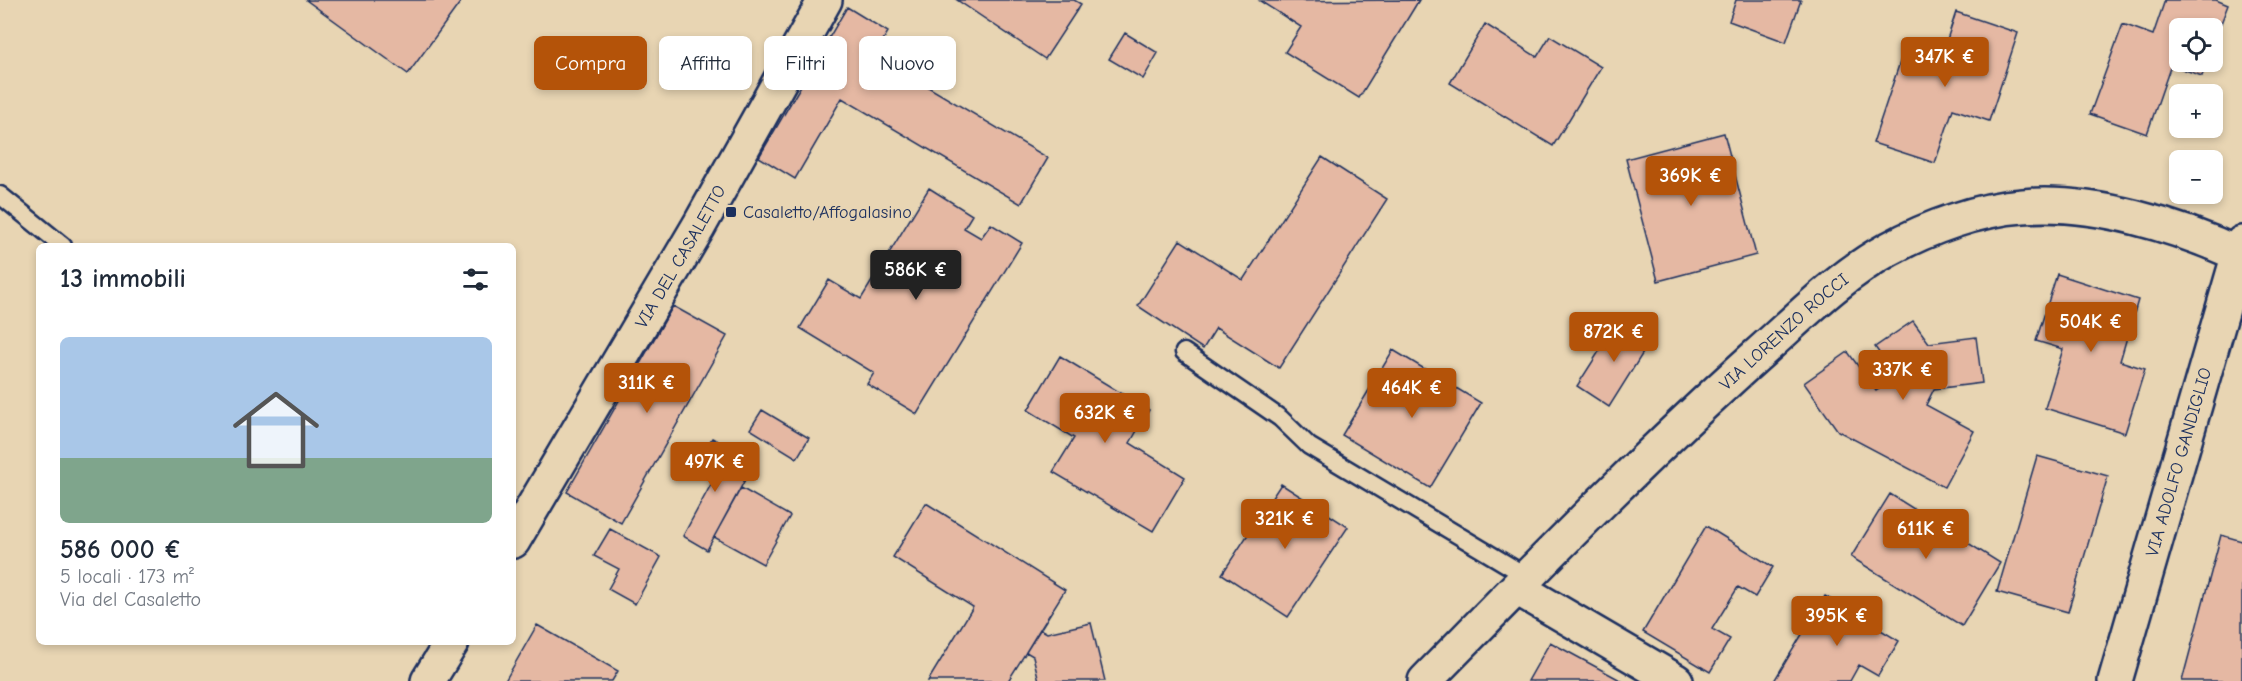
<!DOCTYPE html>
<html lang="it">
<meta charset="utf-8">
<style>
:root{--surface:#fff;--page:#f2f2f3;--text:#1f2937;--muted:#747a83;--accent:#b45309}
body{margin:0;font-family:"Comic Neue",sans-serif;background:var(--page);color:var(--text);height:100vh;display:flex;flex-direction:column;font-size:22px;white-space:nowrap}
*{box-sizing:border-box;margin:0}
p{font-size:20px;color:var(--muted)}
.icon{flex:none;width:33px;height:33px;fill:none;stroke:currentColor;stroke-width:2;stroke-linecap:round;stroke-linejoin:round}
.map{position:relative;flex:1;overflow:hidden}
.details{position:absolute;left:36px;top:243px;width:480px;height:402px;display:flex;flex-direction:column;background:var(--surface);border-radius:9px;box-shadow:0 3px 9px #0003}
.details>*{flex:none}
.top-card{position:absolute;left:534px;top:36px;width:570px;height:54px;display:flex;gap:12px}
.fabs{position:absolute;left:2169px;top:18px;display:grid;gap:12px}
.fabs a{display:grid;place-items:center;width:54px;height:54px;border-radius:9px;background:var(--surface);box-shadow:0 3px 9px #0003;font-size:30px}
.price{position:absolute;translate:-50% -51px;padding:0 14px;border-radius:6px;background:var(--accent);color:#fff;font-size:20px;line-height:39px;filter:drop-shadow(0 2px 3px #0008)}
.price::after{content:'';position:absolute;left:50%;top:36px;width:18px;height:14px;margin-left:-9px;background:inherit;clip-path:polygon(0 0,100% 0,50% 100%)}
.price.current{background:#222;color:#fff}
ul{padding:0;list-style:none}
li{display:grid;align-content:center;gap:12px;height:318px;padding:0 24px}
li span{display:grid;place-items:center;height:186px;border-radius:9px;color:#555}
li>.icon{margin-inline-start:auto}
span .icon{width:108px;height:108px;fill:#fffc;stroke-width:1}
li b{font-size:26px}
h2{display:flex;justify-content:space-between;align-items:center;height:72px;padding:0 24px;font-size:26px}
.chip{padding:0 21px;border-radius:9px;background:var(--surface);box-shadow:0 3px 9px #0003;font-size:21px;line-height:54px}
.chip.current{background:var(--accent);color:#fff}
.map>svg:first-child{display:block}
</style>
<div class="map">
<svg width="2242" height="681" viewBox="0 0 2242 681">
<rect width="100%" height="100%" fill="#e8d5b3"/>
<filter id="ink" filterUnits="userSpaceOnUse"><feTurbulence type="fractalNoise" baseFrequency=".0167" numOctaves="2"/><feDisplacementMap in="SourceGraphic" scale="12" xChannelSelector="R" yChannelSelector="G"/><feConvolveMatrix kernelMatrix="1 2 1 2 8 2 1 2 1" color-interpolation-filters="sRGB"/></filter>
<g filter="url(#ink)">
<path fill="#e5b8a3" stroke="#1b2f5e" stroke-width="1.5" d="M 306,0 L 462,0 L 408,74 Z
M 957,0 L 1074,0 L 1081,4 L 1045,59 Z
M 1419,0 L 1359,98 L 1285,52 L 1301,27 L 1260,1 Z
M 1736,0 L 1801,0 L 1786,42 L 1729,21 Z
M 2165,0 L 2216,0 L 2228,5 L 2212,47 L 2212,28 L 2180,28 L 2180,62 L 2207,62 L 2202,76 L 2171,65 L 2147,134 L 2090,114 L 2123,24 L 2153,35 Z
M 847,7 L 888,32 L 874,55 L 1048,158 L 1021,204 L 842,98 L 795,179 L 759,157 Z
M 1956,12 L 2018,33 L 1989,121 L 1953,109 L 1935,163 L 1873,143 L 1903,53 L 1939,64 Z
M 1485,24 L 1537,57 L 1550,36 L 1601,67 L 1553,146 L 1450,83 Z
M 1125,33 L 1158,53 L 1143,79 L 1109,59 Z
M 1724,133 L 1756,255 L 1658,281 L 1626,159 Z
M 1322,157 L 1387,199 L 1279,368 L 1216,328 L 1203,349 L 1138,306 L 1180,240 L 1243,280 Z
M 929,188 L 972,215 L 964,228 L 981,238 L 991,224 L 1022,243 L 917,414 L 867,384 L 874,373 L 800,328 L 829,280 L 861,299 Z
M 2057,274 L 2138,300 L 2120,361 L 2145,369 L 2125,433 L 2045,408 L 2063,349 L 2036,341 Z
M 673,306 L 727,336 L 621,523 L 567,492 Z
M 1619,320 L 1651,340 L 1609,407 L 1577,386 Z
M 1913,321 L 1929,343 L 1976,337 L 1982,383 L 1934,389 L 1926,405 L 1974,431 L 1944,487 L 1838,431 L 1804,383 L 1848,352 L 1876,391 L 1896,377 L 1875,347 Z
M 1393,350 L 1481,403 L 1430,488 L 1342,435 Z
M 1060,356 L 1149,410 L 1130,443 L 1185,477 L 1153,531 L 1053,472 L 1074,438 L 1028,410 Z
M 762,410 L 809,438 L 797,458 L 750,429 Z
M 712,438 L 737,452 L 729,466 L 747,476 L 707,550 L 683,536 L 715,477 L 696,466 Z
M 2037,456 L 2108,476 L 2068,612 L 1997,592 Z
M 1281,484 L 1348,527 L 1288,617 L 1222,574 Z
M 741,488 L 790,516 L 763,564 L 714,537 Z
M 1890,494 L 2000,563 L 1962,626 L 1851,557 Z
M 926,503 L 1065,590 L 1008,681 L 928,681 L 973,607 L 893,557 Z
M 1706,526 L 1773,567 L 1755,597 L 1738,587 L 1712,629 L 1730,639 L 1710,672 L 1643,632 Z
M 610,529 L 661,557 L 635,604 L 608,589 L 619,569 L 594,556 Z
M 2221,535 L 2242,541 L 2242,681 L 2182,681 Z
M 1825,596 L 1899,641 L 1878,676 L 1859,665 L 1850,681 L 1774,681 Z
M 1091,623 L 1105,681 L 1039,681 L 1033,656 L 1026,652 L 1040,629 L 1047,633 Z
M 537,625 L 618,671 L 612,681 L 505,681 Z
M 1550,642 L 1622,681 L 1528,681 Z"/>
<g fill="none" stroke-linecap="round" stroke-linejoin="round">
<defs>
<path id="service" d="M 0,195 L 63,246
M 1184,352 L 1280,418 L 1309,446 L 1528,577"/>
<g id="minor">
<path d="M 1517,588 L 1676,681"/>
<path id="s1" d="M 1425,681 C 1533,571 1641,459 1756,356 C 1798,319 1839,276 1889,249 C 1927,228 1979,209 2023,206 C 2093,200 2179,226 2242,256"/>
<path id="s2" d="M 2115,681 L 2242,243"/>
</g>
<g id="tertiary">
<path id="s3" d="M 513,541 L 699,226 L 825,0"/>
<path d="M 428,681 L 452,642"/>
</g>
</defs>
<use href="#service" stroke="#1b2f5e" stroke-width="21"/>
<use href="#minor" stroke="#1b2f5e" stroke-width="38"/>
<use href="#tertiary" stroke="#1b2f5e" stroke-width="38"/>
<use href="#service" stroke="#e8d5b3" stroke-width="16"/>
<use href="#minor" stroke="#e8d5b3" stroke-width="33"/>
<use href="#tertiary" stroke="#e8d5b3" stroke-width="33"/>
</g>
</g>
<rect fill="#1b2f5e" stroke="#e8d5b3" stroke-width="2" x="725" y="206" width="12" height="12" rx="3"/>
<g text-anchor="middle" dominant-baseline="central" stroke-width="4.5" stroke-linejoin="round" paint-order="stroke">
<g font-size="18" fill="#1b2f5e" stroke="#e8d5b3" text-anchor="start">
<text x="743" y="212">Casaletto/Affogalasino</text>
</g>
<g font-size="18" fill="#1b2f5e" stroke="#e8d5b3">
<text stroke="none"><textPath href="#s3" startOffset="330">VIA DEL CASALETTO</textPath></text>
<text stroke="none"><textPath href="#s1" startOffset="501">VIA LORENZO ROCCI</textPath></text>
<text stroke="none"><textPath href="#s2" startOffset="228">VIA ADOLFO GANDIGLIO</textPath></text>
</g>
</g>
</svg>
<div class="fabs">
<a><svg class="icon" aria-label="locate" viewBox="0 0 24 24"><circle cx="12" cy="12" r="6"/><path d="M12 2v4M12 18v4M2 12h4M18 12h4"/></svg></a>
<a>+</a>
<a>−</a>
</div>
<b class="price" style="left:1945px;top:88px">347K €</b>
<b class="price" style="left:1691px;top:207px">369K €</b>
<b class="price current" style="left:916px;top:301px">586K €</b>
<b class="price" style="left:2091px;top:353px">504K €</b>
<b class="price" style="left:1614px;top:363px">872K €</b>
<b class="price" style="left:1903px;top:401px">337K €</b>
<b class="price" style="left:647px;top:414px">311K €</b>
<b class="price" style="left:1412px;top:419px">464K €</b>
<b class="price" style="left:1105px;top:444px">632K €</b>
<b class="price" style="left:715px;top:493px">497K €</b>
<b class="price" style="left:1285px;top:550px">321K €</b>
<b class="price" style="left:1926px;top:560px">611K €</b>
<b class="price" style="left:1837px;top:647px">395K €</b>
<div class="top-card">
<a class="chip current">Compra</a>
<a class="chip">Affitta</a>
<a class="chip">Filtri</a>
<a class="chip">Nuovo</a>
</div>
<section class="details">
<h2>13 immobili<svg class="icon" aria-label="filters" viewBox="0 0 24 24"><path d="M4 7h16M4 17h16"/><circle cx="9" cy="7" r="2"/><circle cx="15" cy="17" r="2"/></svg></h2>
<ul>
<li><span style="background:linear-gradient(#a9c7e8 65%,#7fa58c 0)"><svg class="icon" aria-label="home" viewBox="0 0 24 24"><path d="M3 11l9-7 9 7M6 9v11h12V9"/></svg></span><div><b>586 000 €</b><p>5 locali · 173 m²</p><p>Via del Casaletto</p></div></li>
</ul>
</section>
</div>
